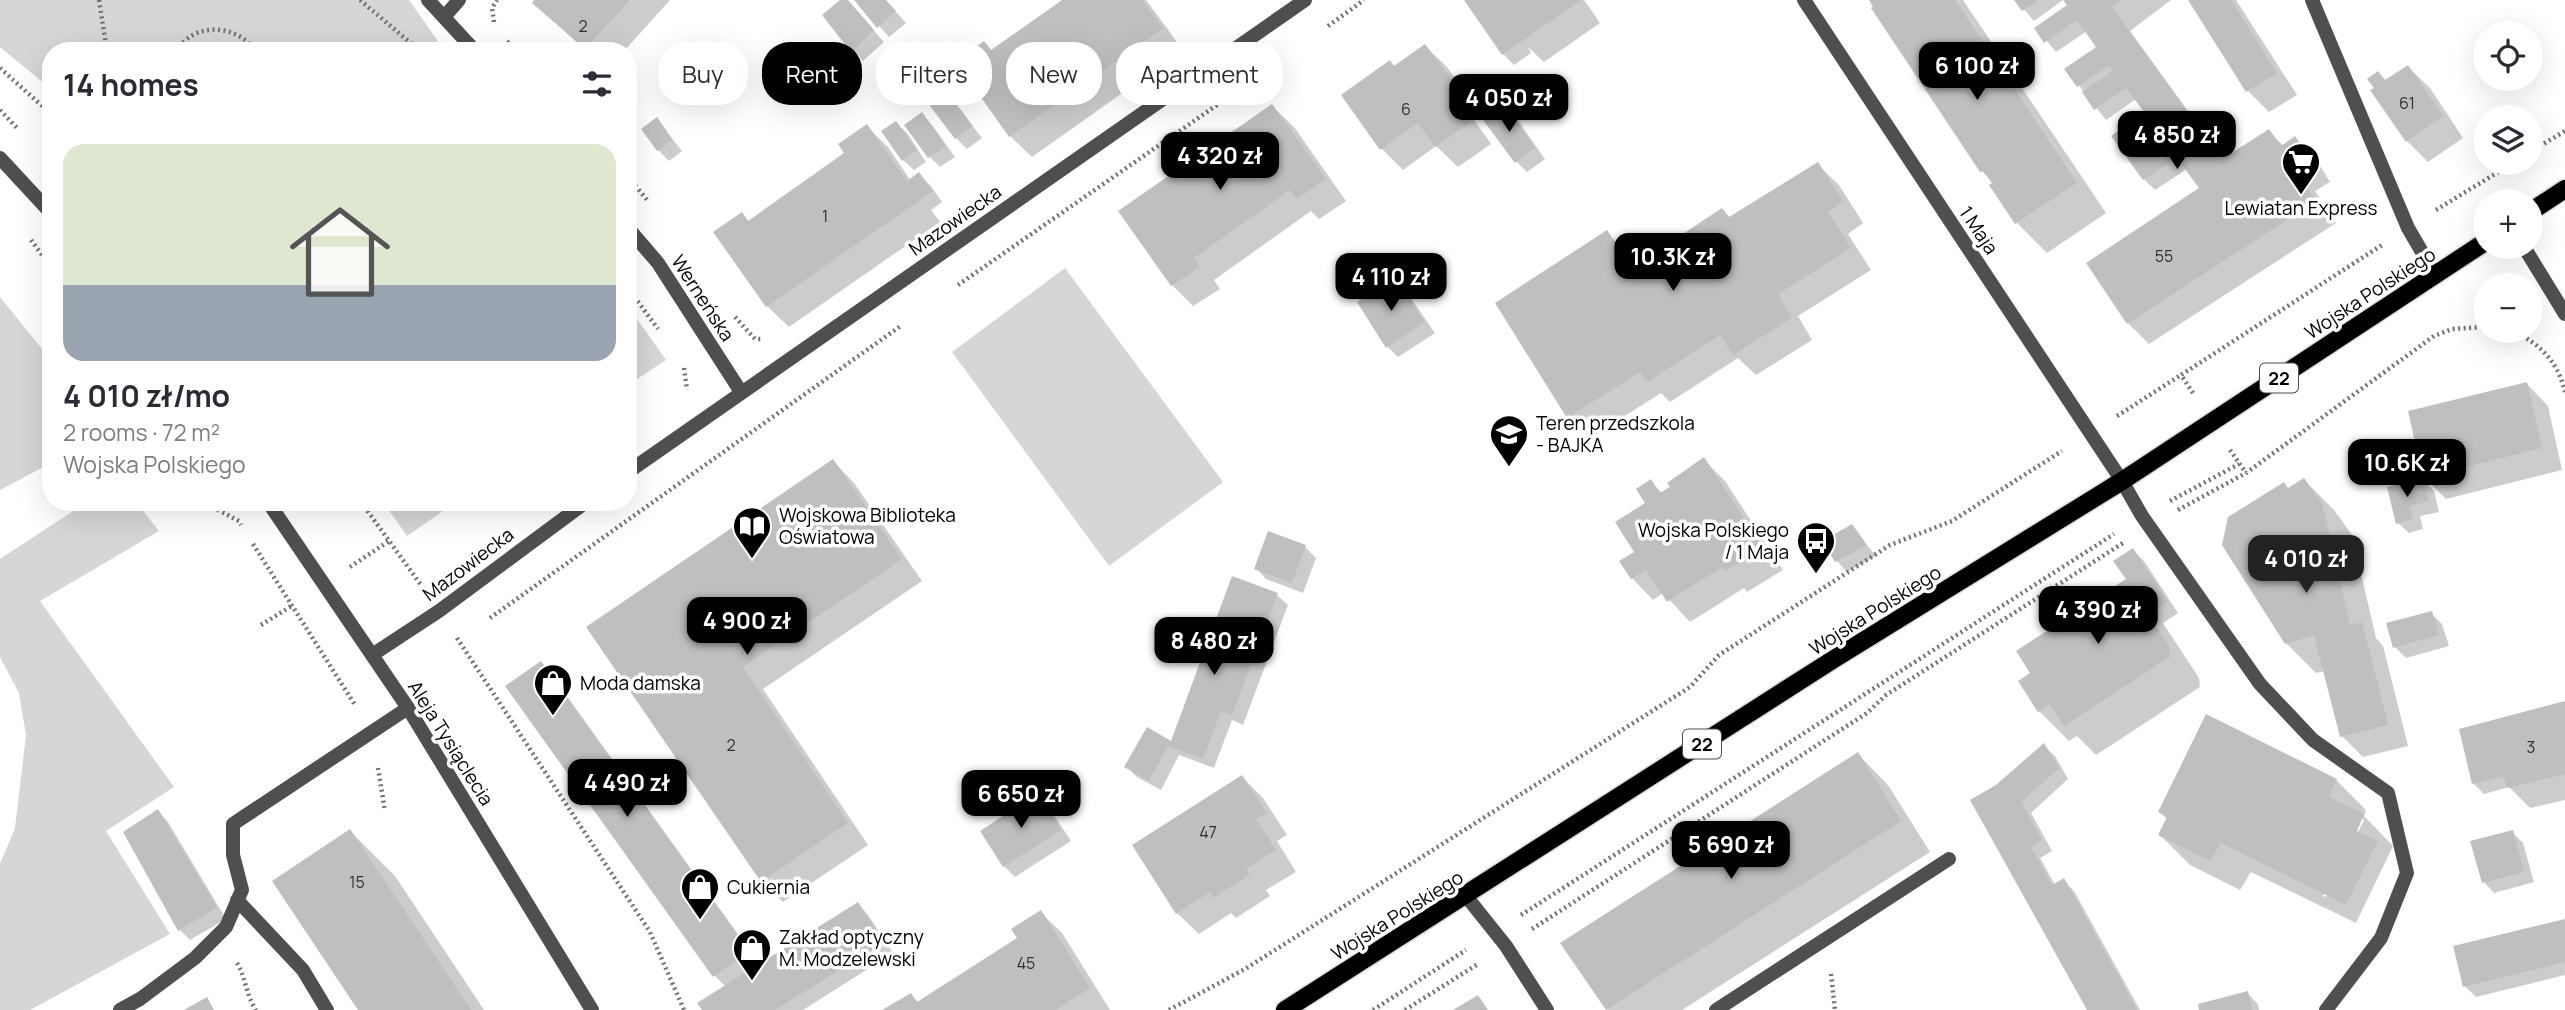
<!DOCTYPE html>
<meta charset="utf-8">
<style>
:root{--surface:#fff;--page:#f7f7f7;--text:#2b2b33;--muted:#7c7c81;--accent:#000}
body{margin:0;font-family:Manrope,sans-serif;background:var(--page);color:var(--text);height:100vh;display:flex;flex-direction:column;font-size:26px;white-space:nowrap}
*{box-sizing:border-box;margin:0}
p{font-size:23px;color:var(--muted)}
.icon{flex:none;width:38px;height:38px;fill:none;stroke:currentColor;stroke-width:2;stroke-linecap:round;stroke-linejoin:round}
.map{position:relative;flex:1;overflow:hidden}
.details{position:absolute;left:42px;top:42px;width:595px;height:469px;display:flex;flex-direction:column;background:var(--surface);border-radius:28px;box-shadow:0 7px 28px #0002}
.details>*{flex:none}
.top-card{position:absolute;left:658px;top:42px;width:665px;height:63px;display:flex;gap:14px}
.controls{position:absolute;left:2473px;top:21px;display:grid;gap:14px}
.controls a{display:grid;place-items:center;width:70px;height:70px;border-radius:50%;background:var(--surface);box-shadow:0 7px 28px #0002;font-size:35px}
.price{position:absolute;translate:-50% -60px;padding:0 16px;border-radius:14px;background:var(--accent);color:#fff;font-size:23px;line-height:46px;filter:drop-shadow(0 2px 4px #0008)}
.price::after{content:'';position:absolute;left:50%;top:42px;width:21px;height:16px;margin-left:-10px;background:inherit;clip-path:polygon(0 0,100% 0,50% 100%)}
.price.active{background:#222;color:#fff}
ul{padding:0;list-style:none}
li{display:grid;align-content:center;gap:14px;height:371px;padding:0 21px}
li span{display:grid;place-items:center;height:217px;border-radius:21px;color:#555}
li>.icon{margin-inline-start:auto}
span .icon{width:126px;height:126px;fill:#fffc;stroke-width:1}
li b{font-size:30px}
h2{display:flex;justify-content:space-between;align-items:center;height:84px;padding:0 21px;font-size:30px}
.pill{padding:0 24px;border-radius:28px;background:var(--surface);box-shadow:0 7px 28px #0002;font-size:24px;line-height:63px}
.pill.active{background:var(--accent);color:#fff}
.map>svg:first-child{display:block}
</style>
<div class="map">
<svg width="2565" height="1010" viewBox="0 0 2565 1010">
<rect width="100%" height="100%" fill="#fff"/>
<path fill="#d6d6d6" d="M 0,0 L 409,0 L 445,51 L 51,51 L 51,89 L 0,47 Z
M 1065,268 L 1223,482 L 1109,566 L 952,352 Z
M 0,297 L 51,360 L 51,463 L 0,490 Z
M 628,306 L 666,360 L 628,385 Z
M 87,502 L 136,502 L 159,531 L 40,601 L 174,787 L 106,831 L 170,934 L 30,1010 L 0,1010 L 0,864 L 15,828 L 26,735 L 19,693 L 0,657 L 0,559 Z
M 383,502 L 456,502 L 407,536 Z"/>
<path fill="#0003" fill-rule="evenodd" d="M 537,0 L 670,0 L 624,51 L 586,51 L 535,3 Z
M 842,0 L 846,0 L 855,9 L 884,42 L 863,61 L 825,15 Z
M 856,0 L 885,0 L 906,23 L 889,37 Z
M 1065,0 L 1146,0 L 1183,50 L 1032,157 L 1010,136 L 992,51 Z
M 1467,0 L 1584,0 L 1600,23 L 1544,62 L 1528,47 L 1531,53 L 1514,65 L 1503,54 L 1465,1 Z
M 1869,0 L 1963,0 L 2106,213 L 2047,253 L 2017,223 L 1994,183 L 1982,171 L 1876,7 Z
M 2016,0 L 2063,0 L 2034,21 Z
M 2065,0 L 2171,0 L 2130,31 L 2219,154 L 2231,156 L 2269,132 L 2284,146 L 2295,138 L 2316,159 L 2330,182 L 2315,191 L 2336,223 L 2149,344 L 2128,323 L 2201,189 L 2187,169 L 2155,190 L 2144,179 L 2114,136 L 2146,113 L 2136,99 L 2106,120 L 2066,69 L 2098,47 L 2087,31 L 2056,52 L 2036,28 L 2074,16 Z
M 2190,0 L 2236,0 L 2297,95 L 2269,112 L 2248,91 Z
M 1425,46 L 1447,67 L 1479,111 L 1472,117 L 1491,144 L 1458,167 L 1436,146 L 1403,170 L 1381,148 L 1395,67 Z
M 2408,67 L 2430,88 L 2463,138 L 2428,162 L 2407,141 L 2386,82 Z
M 948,95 L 982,138 L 967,149 L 956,138 Z
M 1272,106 L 1294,127 L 1346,201 L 1319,219 L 1311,211 L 1214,280 L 1220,289 L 1193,306 L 1172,285 Z
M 1504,106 L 1515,116 L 1545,159 L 1527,172 L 1516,161 Z
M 922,114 L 932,125 L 955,157 L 940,167 L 930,157 Z
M 657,120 L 682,151 L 669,161 L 658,150 Z
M 896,123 L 907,133 L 926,162 L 914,170 L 903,160 Z
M 866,126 L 888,147 L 911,181 L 919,175 L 930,185 L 942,202 L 931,210 L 940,222 L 789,327 L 767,306 L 742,214 L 749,222 L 847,153 Z
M 1817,164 L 1839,185 L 1863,223 L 1848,234 L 1871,270 L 1798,316 L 1812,340 L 1756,375 L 1738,358 L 1670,402 L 1661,393 L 1590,438 L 1569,417 L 1607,233 L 1628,254 L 1642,274 L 1674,254 L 1722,210 L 1730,218 Z
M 1396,280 L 1406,291 L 1435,333 L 1398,357 L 1387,346 Z
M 2527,384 L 2548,406 L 2562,470 L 2446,499 L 2425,478 L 2410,413 Z
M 1704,460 L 1725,481 L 1783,570 L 1747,592 L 1744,588 L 1690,622 L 1663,593 L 1653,600 L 1632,578 L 1650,481 L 1662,493 Z
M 833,461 L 854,483 L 922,581 L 763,689 L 868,845 L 783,902 L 762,881 L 588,627 Z
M 2304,480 L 2334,510 L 2352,535 L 2376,638 L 2383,646 L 2408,746 L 2363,757 L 2342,736 L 2325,671 L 2316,673 L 2286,643 Z
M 2423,480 L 2434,491 L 2439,512 L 2420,516 L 2423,529 L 2409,533 L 2398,523 Z
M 1851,526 L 1876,556 L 1847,572 L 1837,561 L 1825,542 Z
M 1269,533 L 1305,547 L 1316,558 L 1303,593 L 1266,579 L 1256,568 Z
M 2133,550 L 2144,561 L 2178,613 L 2163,623 L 2199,678 L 2200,687 L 2096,755 L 2077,736 L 2069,741 L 2039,711 L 2033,674 L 2128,580 Z
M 1277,595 L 1288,605 L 1243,725 L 1232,720 L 1214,768 L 1179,755 L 1161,790 L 1137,777 L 1126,766 L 1172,743 Z
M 2431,613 L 2442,624 L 2449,646 L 2406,658 L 2395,647 Z
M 541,663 L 551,674 L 758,962 L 750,968 L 752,971 L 858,904 L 868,915 L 893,953 L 803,1010 L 704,1010 L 726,987 L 715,976 Z
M 2565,703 L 2565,800 L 2530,808 L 2509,787 L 2484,794 L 2473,783 Z
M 2044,746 L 2055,756 L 2068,779 L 2031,813 L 2052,851 L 2040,858 L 2055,885 L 2063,880 L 2074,891 L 2140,1010 L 2089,1010 L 1997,787 Z
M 1858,754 L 1888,785 L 1930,852 L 1682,1010 L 1608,1010 L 1562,943 Z
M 1242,777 L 1263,798 L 1287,835 L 1277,841 L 1296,872 L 1266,890 L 1270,896 L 1236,918 L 1231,913 L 1199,934 L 1177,913 Z
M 2336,780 L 2366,810 L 2364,816 L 2393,846 L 2356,923 L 2251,872 L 2240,890 L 2190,865 L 2160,835 L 2168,820 L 2160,812 ZM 2361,818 L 2364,820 L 2326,897 L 2323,896 Z
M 1037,795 L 1048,806 L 1071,841 L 1015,877 L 1004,866 Z
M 158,811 L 168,822 L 226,919 L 190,940 L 180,930 Z
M 350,831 L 395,876 L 484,1010 L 360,1010 Z
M 2512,832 L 2523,843 L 2534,882 L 2494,893 L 2484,882 Z
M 1040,912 L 1062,933 L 1110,1010 L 886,1010 L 911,995 L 919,1003 L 1019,939 Z
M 2565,920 L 2565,975 L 2476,997 L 2465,986 Z
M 2247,993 L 2258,1004 L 2259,1010 L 2201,1010 Z"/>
<path fill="#bfbfbf" d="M 534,0 L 630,0 L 585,49 L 532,3 Z
M 840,0 L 848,0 L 874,30 L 851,52 L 822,15 Z
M 854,0 L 886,0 L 896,11 L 877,28 Z
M 1062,0 L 1142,0 L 1163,28 L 1009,137 L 956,62 L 984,41 L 991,50 Z
M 1464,0 L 1581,0 L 1502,55 Z
M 1869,0 L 1955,0 L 2077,183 L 2015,224 L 1989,185 L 1992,183 L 1983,171 L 1980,172 L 1871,8 L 1873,7 Z
M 2014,0 L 2038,0 L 2022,11 Z
M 2063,0 L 2122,0 L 2112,7 L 2217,152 L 2230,154 L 2269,129 L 2281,146 L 2295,136 L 2310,160 L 2295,169 L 2316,201 L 2127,324 L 2086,263 L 2199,188 L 2177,158 L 2143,180 L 2111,136 L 2144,112 L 2126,88 L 2094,110 L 2082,92 L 2113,71 L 2109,65 L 2077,87 L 2064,69 L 2096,47 L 2077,20 L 2044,43 L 2034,28 L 2067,5 Z
M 2188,0 L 2231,0 L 2277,73 L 2246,92 Z
M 1425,44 L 1459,89 L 1452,95 L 1471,122 L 1435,147 L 1418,123 L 1380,150 L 1341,95 L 1390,60 L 1394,66 Z
M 2408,65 L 2443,116 L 2406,142 L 2370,90 L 2374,88 L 2367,79 L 2378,71 L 2385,80 Z
M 948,93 L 973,126 L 955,139 L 930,106 Z
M 1272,104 L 1326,179 L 1297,199 L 1290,190 L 1194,258 L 1200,267 L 1171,286 L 1118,211 Z
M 1504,104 L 1535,148 L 1515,163 L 1483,120 Z
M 922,112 L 946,146 L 928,158 L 904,125 Z
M 657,117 L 673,140 L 657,151 L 641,129 Z
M 896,121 L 917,150 L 902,161 L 881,131 Z
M 867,124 L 907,181 L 919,172 L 933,191 L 766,307 L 713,232 L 742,212 L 748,221 L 844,153 L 838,144 Z
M 1818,162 L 1843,201 L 1828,212 L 1851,248 L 1778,294 L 1792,318 L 1733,355 L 1720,335 L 1647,382 L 1640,372 L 1567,418 L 1495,303 L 1607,230 L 1637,275 L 1671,254 L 1666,245 L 1722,208 L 1729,217 Z
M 1396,278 L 1425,322 L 1386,348 L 1357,302 Z
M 2527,382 L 2542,448 L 2423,478 L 2408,411 Z
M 1704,457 L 1763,548 L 1725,571 L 1722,567 L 1667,602 L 1646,570 L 1631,579 L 1619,561 L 1634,552 L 1615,522 L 1645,503 L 1636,489 L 1651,479 L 1660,493 L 1670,487 L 1667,483 Z
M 833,459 L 902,559 L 743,667 L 848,823 L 761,882 L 586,627 Z
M 2304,478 L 2322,503 L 2350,625 L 2362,622 L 2388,725 L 2340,737 L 2314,635 L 2285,644 L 2222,545 L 2228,517 L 2284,482 L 2288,488 Z
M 2423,478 L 2429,501 L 2410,506 L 2413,519 L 2396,524 L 2387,487 Z
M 1852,524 L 1867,545 L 1835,562 L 1823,541 Z
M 1268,531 L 1306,545 L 1292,583 L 1254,569 Z
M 2133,548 L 2168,602 L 2149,615 L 2169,646 L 2170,657 L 2064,726 L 2050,704 L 2038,712 L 2018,681 L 2030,673 L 2016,651 L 2126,579 L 2113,561 Z
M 1232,576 L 1278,593 L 1232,716 L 1221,711 L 1203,759 L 1168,746 L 1149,781 L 1124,767 L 1147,727 L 1171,741 Z
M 2432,611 L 2439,635 L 2393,648 L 2386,623 Z
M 541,661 L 749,951 L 713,977 L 505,686 Z
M 2565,701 L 2565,774 L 2507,788 L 2503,776 L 2472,784 L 2459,729 Z
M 2206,714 L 2337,779 L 2329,797 L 2364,814 L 2357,831 L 2378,841 L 2346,905 L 2221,843 L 2210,861 L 2158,835 L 2167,817 L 2158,812 Z
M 2044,743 L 2059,768 L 2021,802 L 2042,840 L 2031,847 L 2052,885 L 2064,878 L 2137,1010 L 2087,1010 L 1970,800 L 1996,785 Z
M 1858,752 L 1901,821 L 1606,1010 L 1560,943 Z
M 1242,775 L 1267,813 L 1256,819 L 1276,850 L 1246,869 L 1250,874 L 1213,898 L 1210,892 L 1176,914 L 1132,845 Z
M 1038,793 L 1061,830 L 1003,867 L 980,831 Z
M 158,809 L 217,907 L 178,931 L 123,832 Z
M 350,829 L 471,1010 L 358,1010 L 272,881 Z
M 2513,830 L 2524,872 L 2482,883 L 2470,841 Z
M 858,902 L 884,942 L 775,1010 L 702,1010 L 697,1003 Z
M 1041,910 L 1090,988 L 1056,1010 L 882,1010 L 911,993 L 917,1002 L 1017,938 L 1011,929 Z
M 2565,919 L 2565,962 L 2463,987 L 2453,946 Z
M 2248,991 L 2252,1010 L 2199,1010 L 2198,1004 Z
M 1478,995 L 1488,1010 L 1453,1010 Z
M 207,997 L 214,1010 L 184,1010 Z"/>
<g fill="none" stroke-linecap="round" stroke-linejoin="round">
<defs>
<path id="primary" d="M 2530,212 L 2565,189
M 1285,1010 L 1834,659 L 2122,481 L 2485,242"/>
</defs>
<use href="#primary" stroke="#dbdbdb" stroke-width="21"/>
<path stroke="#717171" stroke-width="4.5" stroke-dasharray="2 3.5" stroke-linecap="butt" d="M 99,0 L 107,51
M 360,0 L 420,51
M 494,22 L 492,8 L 497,0
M 1328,26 L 1364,0
M 507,41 L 515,51
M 176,51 C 195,21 236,24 256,51
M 0,68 L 51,114
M 0,110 L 18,129
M 2530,152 L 2565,131
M 628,177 L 648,201
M 2436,210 L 2513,163
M 31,240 L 51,267
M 958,285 L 1227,98
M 628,288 L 658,329
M 735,317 L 755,339 L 762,339
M 2512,331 C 2540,343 2558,362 2565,392
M 684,368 L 687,390
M 2193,393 L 2181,375 L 2382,245
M 2117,416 L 2181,375
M 2230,450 L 2246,473
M 2170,501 L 2239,464
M 203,502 L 239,521 L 241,525
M 361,502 L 421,585
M 2178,510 L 2246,473 L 2434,336 L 2452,329 L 2485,327
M 253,544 L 355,705
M 350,567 L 389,541
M 490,618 L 902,325
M 261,625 L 293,605
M 457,638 L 650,932 L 684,1010
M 378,768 L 385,811
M 1521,915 L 2114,534
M 1532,929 L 1867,713 L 1886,695 L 2123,543
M 237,963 C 246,978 246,995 256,1010
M 1831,974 L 1835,1010
M 1169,1010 L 1245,969 L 1690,687 L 1719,655 L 1890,545 L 1952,521 L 2062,451
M 1373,1010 L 1466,950
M 1405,1010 L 1478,964"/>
<path stroke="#4f4f4f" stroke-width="14" d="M 2312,0 L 2408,228 L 2436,276
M 2122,481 L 2142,516 L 2260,684 L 2313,740 L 2388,793 L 2407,873 L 2381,938 L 2326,1010
M 1466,896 L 1506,946 L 1547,1010
M 237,900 L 303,970 L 327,1010
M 120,1010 L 140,999 L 195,958 L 226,927 L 242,890 L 233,855 L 233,824 L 408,708
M 1716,1010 L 1949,859"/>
<path stroke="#4f4f4f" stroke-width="14" d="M 428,0 L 475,51
M 1804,0 L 2122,481
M 445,16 L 459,0
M 628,228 L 658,263 L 741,392
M 2524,247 L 2565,314
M 628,472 L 1305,0
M 372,655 L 439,611 L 586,502"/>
<path stroke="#4f4f4f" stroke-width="14" d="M 0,158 L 51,213
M 268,502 L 408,708 L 592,1010"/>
<use href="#primary" stroke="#000" stroke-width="18"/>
</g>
<defs>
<symbol id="supermarket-pin" viewBox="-11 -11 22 30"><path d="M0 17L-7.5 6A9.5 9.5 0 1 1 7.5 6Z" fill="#000" stroke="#fff"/><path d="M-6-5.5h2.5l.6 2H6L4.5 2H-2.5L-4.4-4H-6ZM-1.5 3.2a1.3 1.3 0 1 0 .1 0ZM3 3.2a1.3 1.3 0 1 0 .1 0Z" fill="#fff"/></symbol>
<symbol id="school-pin" viewBox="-11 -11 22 30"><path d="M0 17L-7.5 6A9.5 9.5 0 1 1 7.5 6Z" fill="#000" stroke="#fff"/><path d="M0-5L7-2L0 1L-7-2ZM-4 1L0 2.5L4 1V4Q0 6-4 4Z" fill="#fff"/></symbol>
<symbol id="library-pin" viewBox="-11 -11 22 30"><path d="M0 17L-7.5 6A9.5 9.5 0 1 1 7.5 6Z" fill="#000" stroke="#fff"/><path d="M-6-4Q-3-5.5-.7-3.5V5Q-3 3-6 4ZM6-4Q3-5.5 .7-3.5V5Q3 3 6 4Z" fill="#fff"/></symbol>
<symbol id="bus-pin" viewBox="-11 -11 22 30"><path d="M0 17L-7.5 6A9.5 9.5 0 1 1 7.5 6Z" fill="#000" stroke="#fff"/><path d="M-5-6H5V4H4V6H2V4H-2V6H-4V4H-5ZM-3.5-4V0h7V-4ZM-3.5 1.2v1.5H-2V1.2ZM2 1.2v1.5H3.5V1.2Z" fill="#fff"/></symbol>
<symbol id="shop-pin" viewBox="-11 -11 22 30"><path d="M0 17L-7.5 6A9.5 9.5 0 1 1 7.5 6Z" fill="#000" stroke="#fff"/><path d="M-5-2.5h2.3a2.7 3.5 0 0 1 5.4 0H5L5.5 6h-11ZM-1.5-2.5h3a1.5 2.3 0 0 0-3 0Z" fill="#fff"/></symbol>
</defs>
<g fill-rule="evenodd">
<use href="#supermarket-pin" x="2279" y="140" width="44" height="60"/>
<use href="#school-pin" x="1487" y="412" width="44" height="60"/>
<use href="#library-pin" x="730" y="504" width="44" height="60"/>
<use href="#bus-pin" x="1794" y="519" width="44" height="60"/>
<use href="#shop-pin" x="531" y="661" width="44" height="60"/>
<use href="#shop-pin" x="678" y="865" width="44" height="60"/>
<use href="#shop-pin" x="730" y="926" width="44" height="60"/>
</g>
<g text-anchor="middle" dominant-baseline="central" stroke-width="7" stroke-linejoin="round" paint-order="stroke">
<g font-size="16" fill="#303030">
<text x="583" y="26">2</text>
<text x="2407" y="103">61</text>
<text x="1406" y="109">6</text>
<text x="825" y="216">1</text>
<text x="2164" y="256">55</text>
<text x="731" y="745">2</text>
<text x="2531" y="747">3</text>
<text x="1208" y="832">47</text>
<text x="357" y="882">15</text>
<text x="1026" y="963">45</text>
</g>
<g fill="#fff" stroke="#4c4c4c" stroke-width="2">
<rect x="2260" y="363.5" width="38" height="29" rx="5"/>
<rect x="1683" y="729.5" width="38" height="29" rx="5"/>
</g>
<g font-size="18" font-weight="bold" fill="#000">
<text x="2279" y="378">22</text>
<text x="1702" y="744">22</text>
</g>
<g font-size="19" fill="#000" stroke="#fff" text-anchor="start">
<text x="2301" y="208" text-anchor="middle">Lewiatan Express</text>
<text x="1536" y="423">Teren przedszkola<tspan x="1536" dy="22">- BAJKA</tspan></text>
<text x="779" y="515">Wojskowa Biblioteka<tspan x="779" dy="22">Oświatowa</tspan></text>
<text x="1789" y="530" text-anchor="end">Wojska Polskiego<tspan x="1789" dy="22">/ 1 Maja</tspan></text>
<text x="580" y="683">Moda damska</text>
<text x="727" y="887">Cukiernia</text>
<text x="779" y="937">Zakład optyczny<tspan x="779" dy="22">M. Modzelewski</tspan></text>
</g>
<g font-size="19" fill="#000" stroke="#fff">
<text transform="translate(955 220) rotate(-35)">Mazowiecka</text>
<text transform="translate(1979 230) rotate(56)">1 Maja</text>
<text transform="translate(2370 293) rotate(-33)">Wojska Polskiego</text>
<text transform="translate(703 298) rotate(57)">Werneńska</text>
<text transform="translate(468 564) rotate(-37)">Mazowiecka</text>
<text transform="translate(1875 610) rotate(-32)">Wojska Polskiego</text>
<text transform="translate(451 743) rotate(58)">Aleja Tysiąclecia</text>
<text transform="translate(1397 915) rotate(-32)">Wojska Polskiego</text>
</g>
</g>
</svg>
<div class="controls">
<a><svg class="icon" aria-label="locate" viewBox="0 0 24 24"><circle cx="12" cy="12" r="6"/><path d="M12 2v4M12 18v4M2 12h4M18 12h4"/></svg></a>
<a><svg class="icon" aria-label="layers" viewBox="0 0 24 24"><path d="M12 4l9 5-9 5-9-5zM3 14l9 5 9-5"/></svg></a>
<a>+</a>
<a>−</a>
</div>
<b class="price" style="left:1977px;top:102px">6 100 zł</b>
<b class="price" style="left:1509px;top:134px">4 050 zł</b>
<b class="price" style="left:2177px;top:171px">4 850 zł</b>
<b class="price" style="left:1220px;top:192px">4 320 zł</b>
<b class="price" style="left:1673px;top:293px">10.3K zł</b>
<b class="price" style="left:1391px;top:313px">4 110 zł</b>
<b class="price" style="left:2407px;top:499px">10.6K zł</b>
<b class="price active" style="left:2306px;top:595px">4 010 zł</b>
<b class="price" style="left:2098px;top:646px">4 390 zł</b>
<b class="price" style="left:747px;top:657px">4 900 zł</b>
<b class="price" style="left:1214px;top:677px">8 480 zł</b>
<b class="price" style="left:627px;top:819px">4 490 zł</b>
<b class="price" style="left:1021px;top:830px">6 650 zł</b>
<b class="price" style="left:1731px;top:881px">5 690 zł</b>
<div class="top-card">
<a class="pill">Buy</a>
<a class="pill active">Rent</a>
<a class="pill">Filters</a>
<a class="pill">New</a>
<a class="pill">Apartment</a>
</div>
<section class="details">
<h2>14 homes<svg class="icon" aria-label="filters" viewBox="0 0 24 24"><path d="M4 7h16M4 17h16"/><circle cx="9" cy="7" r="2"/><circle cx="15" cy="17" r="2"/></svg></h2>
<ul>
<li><span style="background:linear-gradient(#dfe7d0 65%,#9aa5b1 0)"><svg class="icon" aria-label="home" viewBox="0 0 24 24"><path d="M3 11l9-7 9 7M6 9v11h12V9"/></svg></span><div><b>4 010 zł/mo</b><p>2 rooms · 72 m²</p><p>Wojska Polskiego</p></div></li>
</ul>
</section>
</div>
